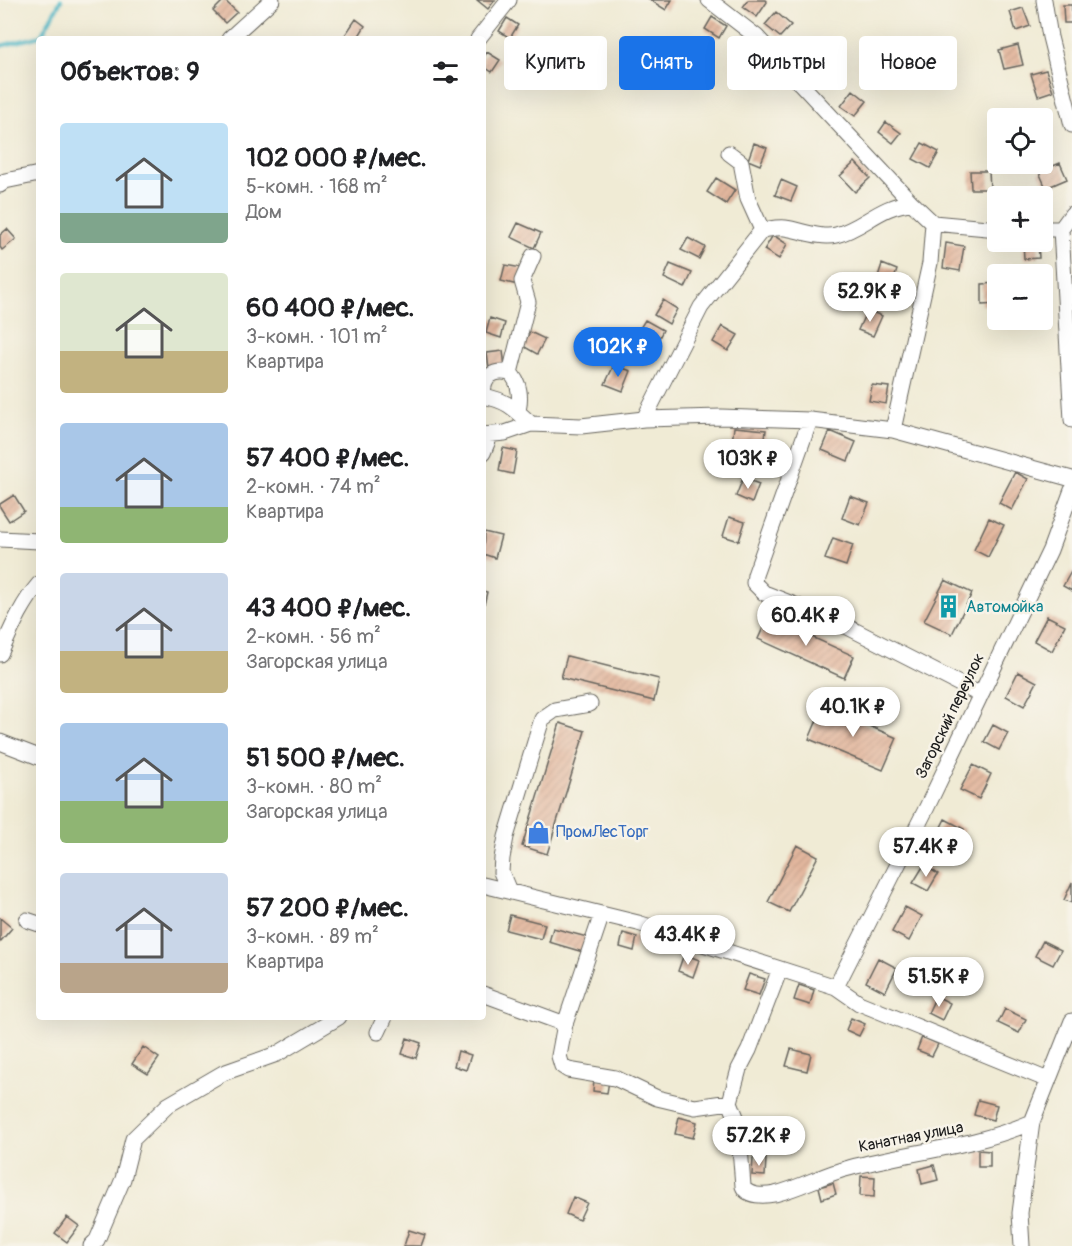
<!DOCTYPE html>
<html lang="ru">
<meta charset="utf-8">
<style>
:root{--surface:#fff;--page:#f2f2f2;--text:#202124;--muted:#757577;--accent:#1a73e8}
body{margin:0;font-family:Pangolin,sans-serif;background:var(--page);color:var(--text);height:100vh;display:flex;flex-direction:column;font-size:22px;white-space:nowrap}
*{box-sizing:border-box;margin:0}
p{font-size:20px;color:var(--muted)}
.icon{flex:none;width:33px;height:33px;fill:none;stroke:currentColor;stroke-width:2;stroke-linecap:round;stroke-linejoin:round}
.map{position:relative;flex:1;overflow:hidden}
.drawer{position:absolute;left:36px;top:36px;width:450px;height:984px;display:flex;flex-direction:column;background:var(--surface);border-radius:6px;box-shadow:0 6px 24px #0002}
.drawer>*{flex:none}
.hud{position:absolute;left:504px;top:36px;width:477px;height:54px;display:flex;gap:12px}
.fabs{position:absolute;left:987px;top:108px;display:grid;gap:12px}
.fabs a{display:grid;place-items:center;width:66px;height:66px;border-radius:6px;background:var(--surface);box-shadow:0 6px 24px #0002;font-size:30px}
.price{position:absolute;translate:-50% -51px;padding:0 14px;border-radius:21px;background:#fff;color:#222;font-size:20px;line-height:39px;filter:drop-shadow(0 2px 3px #0008)}
.price::after{content:'';position:absolute;left:50%;top:36px;width:18px;height:14px;margin-left:-9px;background:inherit;clip-path:polygon(0 0,100% 0,50% 100%)}
.price.on{background:var(--accent);color:#fff}
ul{padding:0;list-style:none}
li{display:flex;align-items:center;gap:18px;height:150px;padding:0 24px}
li span{display:grid;place-items:center;flex:none;width:168px;height:120px;border-radius:6px;color:#555}
li>.icon{margin-inline-start:auto}
span .icon{width:72px;height:72px;fill:#fffc;stroke-width:1}
li b{font-size:26px}
h2{display:flex;justify-content:space-between;align-items:center;height:72px;padding:0 24px;font-size:26px}
.tag{padding:0 21px;border-radius:6px;background:var(--surface);box-shadow:0 6px 24px #0002;font-size:21px;line-height:54px}
.tag.on{background:var(--accent);color:#fff}
.map>svg:first-child{display:block}
</style>
<div class="map">
<svg width="1072" height="1246" viewBox="0 0 1072 1246">
<defs>
<pattern id="building-hatch" width="6" height="6" patternUnits="userSpaceOnUse" patternTransform="scale(1.5)"><rect width="6" height="6" fill="#e3b79e"/><path d="M-1 1l2-2M0 6l6-6M5 7l2-2" fill="none" stroke="#c29d88"/></pattern>
</defs>
<rect width="100%" height="100%" fill="#f7f3e8"/>
<filter id="ink" filterUnits="userSpaceOnUse"><feTurbulence type="fractalNoise" baseFrequency=".0167" numOctaves="2"/><feDisplacementMap in="SourceGraphic" scale="12" xChannelSelector="R" yChannelSelector="G"/><feConvolveMatrix kernelMatrix="1 2 1 2 8 2 1 2 1" color-interpolation-filters="sRGB"/></filter>
<filter id="wash" filterUnits="userSpaceOnUse"><feTurbulence type="fractalNoise" baseFrequency=".008" numOctaves="4" result="noise"/><feDisplacementMap in="SourceGraphic" scale="24" xChannelSelector="R" yChannelSelector="G"/><feGaussianBlur stdDeviation="1.35" result="paint"/><feColorMatrix in="noise" values="0 0 0 0 0 0 0 0 0 0 0 0 0 0 0 0 0 1.4 0 .05"/><feComposite in="paint" operator="in"/></filter>
<g filter="url(#wash)">
<rect width="100%" height="100%" fill="#f0ebd5"/>
<g fill="none" stroke-linecap="round" stroke-linejoin="round">
<path stroke="#49b6c6" stroke-width="4" d="M 0,46 L 41,36 L 61,0"/>
</g>
<g id="blocks">
<path fill="url(#building-hatch)" d="M 224,0 L 237,12 L 225,23 L 213,11 Z
M 477,0 L 495,0 L 488,9 Z
M 650,0 L 672,0 L 666,10 Z
M 748,0 L 765,0 L 767,2 L 757,17 L 743,7 Z
M 1063,5 L 1072,5 L 1072,23 L 1064,23 Z
M 1023,8 L 1030,26 L 1016,31 L 1010,12 Z
M 776,12 L 791,25 L 780,37 L 765,25 Z
M 712,17 L 726,26 L 719,38 L 705,29 Z
M 507,18 L 518,25 L 510,38 L 499,31 Z
M 356,19 L 365,26 L 357,39 L 351,39 L 345,35 Z
M 1018,45 L 1023,65 L 1004,69 L 999,50 Z
M 487,52 L 500,60 L 492,72 L 483,66 L 483,58 Z
M 763,59 L 776,67 L 766,82 L 753,74 Z
M 1046,70 L 1053,91 L 1038,96 L 1031,74 Z
M 853,90 L 867,101 L 855,116 L 841,106 Z
M 886,122 L 901,133 L 893,143 L 879,132 Z
M 754,143 L 767,148 L 760,165 L 748,160 Z
M 922,143 L 939,152 L 930,168 L 913,159 Z
M 855,162 L 870,178 L 855,192 L 840,176 Z
M 1060,163 L 1067,179 L 1046,188 L 1039,172 Z
M 970,171 L 989,171 L 990,189 L 971,189 Z
M 716,178 L 735,190 L 726,204 L 707,192 Z
M 781,180 L 797,187 L 791,201 L 775,195 Z
M 518,223 L 541,233 L 534,248 L 511,237 Z
M 7,229 L 16,239 L 2,250 L 0,247 L 0,235 Z
M 773,235 L 787,244 L 779,259 L 764,250 Z
M 688,238 L 705,247 L 699,259 L 681,250 Z
M 1023,242 L 1038,242 L 1039,258 L 1024,259 Z
M 946,243 L 964,246 L 960,271 L 943,268 Z
M 670,264 L 692,273 L 685,288 L 664,278 Z
M 882,264 L 897,270 L 889,294 L 874,289 Z
M 505,265 L 522,268 L 518,285 L 501,281 Z
M 998,283 L 998,304 L 982,305 L 982,284 Z
M 663,300 L 677,309 L 669,324 L 654,315 Z
M 867,310 L 882,316 L 873,336 L 858,330 Z
M 490,318 L 505,323 L 501,338 L 486,333 Z
M 645,320 L 663,330 L 656,344 L 637,333 Z
M 722,326 L 738,335 L 728,351 L 713,342 Z
M 530,332 L 545,339 L 537,354 L 523,346 Z
M 503,351 L 505,367 L 489,369 L 487,353 Z
M 614,365 L 631,371 L 623,391 L 605,384 Z
M 872,385 L 889,387 L 886,404 L 869,401 Z
M 734,427 L 766,430 L 764,446 L 732,443 Z
M 830,431 L 856,442 L 848,461 L 822,450 Z
M 503,448 L 517,451 L 513,474 L 499,471 Z
M 1015,472 L 1028,479 L 1012,510 L 999,503 Z
M 743,478 L 759,484 L 752,503 L 736,496 Z
M 14,495 L 24,511 L 9,521 L 0,507 L 0,504 Z
M 850,496 L 869,503 L 860,525 L 842,518 Z
M 729,517 L 745,522 L 739,541 L 723,536 Z
M 989,518 L 1004,525 L 988,557 L 974,550 Z
M 484,532 L 501,536 L 495,558 L 483,554 Z
M 833,538 L 853,545 L 846,566 L 825,559 Z
M 1072,570 L 1072,591 L 1063,586 Z
M 945,580 L 972,593 L 952,634 L 924,621 Z
M 483,591 L 487,592 L 484,605 L 483,605 Z
M 1047,616 L 1065,625 L 1052,651 L 1034,641 Z
M 768,617 L 854,656 L 844,678 L 758,639 Z
M 567,656 L 659,679 L 654,701 L 561,678 Z
M 1018,672 L 1037,682 L 1024,706 L 1006,696 Z
M 823,706 L 897,738 L 883,770 L 809,739 Z
M 560,723 L 585,731 L 547,854 L 522,846 Z
M 993,725 L 1008,733 L 999,750 L 984,742 Z
M 973,765 L 991,774 L 979,799 L 960,790 Z
M 945,819 L 964,829 L 949,858 L 930,849 Z
M 797,845 L 818,856 L 789,912 L 768,902 Z
M 924,865 L 938,874 L 928,891 L 913,883 Z
M 1072,882 L 1072,903 L 1064,900 Z
M 905,907 L 922,916 L 909,941 L 892,932 Z
M 510,915 L 545,924 L 541,939 L 506,930 Z
M 0,918 L 12,928 L 0,942 Z
M 553,928 L 587,937 L 583,952 L 549,942 Z
M 623,933 L 637,937 L 634,951 L 620,947 Z
M 1043,941 L 1061,950 L 1053,965 L 1035,956 Z
M 684,954 L 699,960 L 693,977 L 678,971 Z
M 878,958 L 897,968 L 885,992 L 866,982 Z
M 749,974 L 765,979 L 759,995 L 743,990 Z
M 799,985 L 814,990 L 810,1005 L 794,1000 Z
M 936,996 L 950,1003 L 942,1020 L 928,1013 Z
M 1005,1009 L 1026,1019 L 1019,1033 L 998,1023 Z
M 851,1018 L 865,1024 L 859,1036 L 846,1030 Z
M 922,1037 L 938,1044 L 932,1056 L 917,1050 Z
M 407,1038 L 421,1043 L 416,1058 L 402,1054 Z
M 143,1047 L 159,1058 L 148,1074 L 132,1064 Z
M 791,1049 L 811,1054 L 807,1071 L 786,1066 Z
M 458,1051 L 471,1055 L 466,1070 L 454,1066 Z
M 594,1079 L 609,1081 L 607,1093 L 593,1091 Z
M 978,1100 L 997,1105 L 993,1120 L 974,1115 Z
M 679,1117 L 697,1122 L 693,1138 L 675,1134 Z
M 978,1150 L 990,1151 L 990,1167 L 978,1167 Z
M 753,1158 L 766,1159 L 765,1176 L 752,1175 Z
M 934,1165 L 938,1180 L 922,1184 L 919,1169 Z
M 861,1176 L 875,1177 L 874,1197 L 860,1196 Z
M 833,1183 L 836,1194 L 822,1199 L 819,1187 Z
M 573,1197 L 587,1203 L 579,1220 L 566,1214 Z
M 67,1217 L 79,1226 L 67,1242 L 55,1233 Z
M 409,1230 L 425,1235 L 421,1246 L 404,1246 Z"/>
</g>
</g>
<g filter="url(#ink)">
<use href="#blocks" fill-opacity="0" stroke="#66645d" stroke-width="1.5"/>
<g fill="none" stroke-linecap="round" stroke-linejoin="round">
<defs>
<path id="minor" d="M 709,0 L 757,37 L 912,203 L 933,223 L 998,229
M 1044,0 L 1050,37 L 1072,125
M 229,39 L 272,0
M 478,39 L 509,0
M 729,153 L 741,162 L 748,199 L 762,230
M 0,185 L 5,181 L 39,174
M 1072,214 L 1061,229 L 1072,420
M 1042,229 L 1061,229
M 510,373 C 520,382 521,398 518,411
M 483,393 C 484,376 493,369 510,373 L 528,302 L 522,281 L 533,256
M 483,396 C 506,400 514,408 531,424
M 644,419 L 701,307 L 762,230 C 770,229 778,227 785,228 C 801,230 820,239 836,235 C 864,228 880,205 912,203
M 810,420 L 755,575 L 754,583 L 764,593 L 838,622 L 981,695
M 893,430 L 930,263 L 933,223
M 483,435 L 505,433 L 531,424 L 581,426 L 644,419 L 721,417 L 810,420 L 893,430 L 1072,479
M 483,453 L 490,436
M 0,539 L 39,541
M 0,654 C 11,630 21,605 39,584
M 0,742 L 39,757
M 483,885 L 638,923 L 836,987 L 859,1003 L 1048,1080
M 509,891 L 501,872 L 502,858 L 506,837 L 542,719 L 555,710 L 590,704
M 27,920 L 39,924
M 780,969 L 749,1050 L 739,1069 L 730,1102 L 738,1122 L 743,1186 C 747,1197 765,1196 775,1194 C 800,1188 824,1174 849,1168 C 911,1151 972,1148 1032,1122
M 836,987 L 927,807 L 1050,550 L 1072,490
M 483,994 L 565,1024 L 559,1056 L 562,1066 L 568,1070 L 615,1078 L 657,1098 L 695,1107 L 730,1102
M 565,1024 L 602,914
M 378,1032 L 385,1017
M 91,1246 L 97,1240 L 123,1179 L 133,1139 L 168,1105 L 223,1073 L 277,1054 L 339,1017
M 1022,1246 L 1020,1213 L 1032,1122 L 1072,1021"/>
</defs>
<use href="#minor" stroke="#66645d" stroke-width="17"/>
<use href="#minor" stroke="#fff" stroke-width="15"/>
</g>
</g>
<defs>
<symbol id="building-bare" viewBox="-9 -9 18 18"><path d="M-4-6H4V6H1V3H-1V6H-4ZM-2.5-4.3h1.7v1.8h-1.7ZM.8-4.3h1.7v1.8H.8ZM-2.5-1h1.7V.8h-1.7ZM.8-1h1.7V.8H.8Z" fill="#0f9aa8" stroke="#f7f3e8" stroke-width="2.5" paint-order="stroke"/></symbol>
<symbol id="shop-bare" viewBox="-9 -9 18 18"><path d="M-5-2.5h2.3a2.7 3.5 0 0 1 5.4 0H5L5.5 6h-11ZM-1.5-2.5h3a1.5 2.3 0 0 0-3 0Z" fill="#3f7fe0" stroke="#f7f3e8" stroke-width="2.5" paint-order="stroke"/></symbol>
</defs>
<g fill-rule="evenodd">
<use href="#building-bare" x="932" y="590" width="33" height="33"/>
<use href="#shop-bare" x="522" y="816" width="33" height="33"/>
</g>
<g text-anchor="middle" dominant-baseline="central" stroke-width="5" stroke-linejoin="round" paint-order="stroke">
<g font-size="16" fill="#0d838f" stroke="#f7f3e8" text-anchor="start">
<text x="966" y="607">Автомойка</text>
</g>
<g font-size="16" fill="#1c1c1c" stroke="#f7f3e8">
<text transform="translate(950 716) rotate(-64)">Загорский переулок</text>
<text transform="translate(911 1137) rotate(-11)">Канатная улица</text>
</g>
<g font-size="16" fill="#366cbe" stroke="#f7f3e8" text-anchor="start">
<text x="556" y="832">ПромЛесТорг</text>
</g>
</g>
</svg>
<div class="fabs">
<a><svg class="icon" aria-label="locate" viewBox="0 0 24 24"><circle cx="12" cy="12" r="6"/><path d="M12 2v4M12 18v4M2 12h4M18 12h4"/></svg></a>
<a>+</a>
<a>−</a>
</div>
<b class="price" style="left:870px;top:323px">52.9K ₽</b>
<b class="price on" style="left:618px;top:378px">102K ₽</b>
<b class="price" style="left:748px;top:490px">103K ₽</b>
<b class="price" style="left:806px;top:647px">60.4K ₽</b>
<b class="price" style="left:853px;top:738px">40.1K ₽</b>
<b class="price" style="left:926px;top:878px">57.4K ₽</b>
<b class="price" style="left:688px;top:966px">43.4K ₽</b>
<b class="price" style="left:939px;top:1008px">51.5K ₽</b>
<b class="price" style="left:759px;top:1167px">57.2K ₽</b>
<div class="hud">
<a class="tag">Купить</a>
<a class="tag on">Снять</a>
<a class="tag">Фильтры</a>
<a class="tag">Новое</a>
</div>
<section class="drawer">
<h2>Объектов: 9<svg class="icon" aria-label="filters" viewBox="0 0 24 24"><path d="M4 7h16M4 17h16"/><circle cx="9" cy="7" r="2"/><circle cx="15" cy="17" r="2"/></svg></h2>
<ul>
<li><span style="background:linear-gradient(#bfe0f5 75%,#7fa58c 0)"><svg class="icon" aria-label="home" viewBox="0 0 24 24"><path d="M3 11l9-7 9 7M6 9v11h12V9"/></svg></span><div><b>102 000 ₽/мес.</b><p>5-комн. · 168 m²</p><p>Дом</p></div></li>
<li><span style="background:linear-gradient(#dfe7d0 65%,#c2b280 0)"><svg class="icon" aria-label="home" viewBox="0 0 24 24"><path d="M3 11l9-7 9 7M6 9v11h12V9"/></svg></span><div><b>60 400 ₽/мес.</b><p>3-комн. · 101 m²</p><p>Квартира</p></div></li>
<li><span style="background:linear-gradient(#a9c7e8 70%,#8fb573 0)"><svg class="icon" aria-label="home" viewBox="0 0 24 24"><path d="M3 11l9-7 9 7M6 9v11h12V9"/></svg></span><div><b>57 400 ₽/мес.</b><p>2-комн. · 74 m²</p><p>Квартира</p></div></li>
<li><span style="background:linear-gradient(#c9d6e8 65%,#c2b280 0)"><svg class="icon" aria-label="home" viewBox="0 0 24 24"><path d="M3 11l9-7 9 7M6 9v11h12V9"/></svg></span><div><b>43 400 ₽/мес.</b><p>2-комн. · 56 m²</p><p>Загорская улица</p></div></li>
<li><span style="background:linear-gradient(#a9c7e8 65%,#8fb573 0)"><svg class="icon" aria-label="home" viewBox="0 0 24 24"><path d="M3 11l9-7 9 7M6 9v11h12V9"/></svg></span><div><b>51 500 ₽/мес.</b><p>3-комн. · 80 m²</p><p>Загорская улица</p></div></li>
<li><span style="background:linear-gradient(#c9d6e8 75%,#b9a48a 0)"><svg class="icon" aria-label="home" viewBox="0 0 24 24"><path d="M3 11l9-7 9 7M6 9v11h12V9"/></svg></span><div><b>57 200 ₽/мес.</b><p>3-комн. · 89 m²</p><p>Квартира</p></div></li>
</ul>
</section>
</div>
